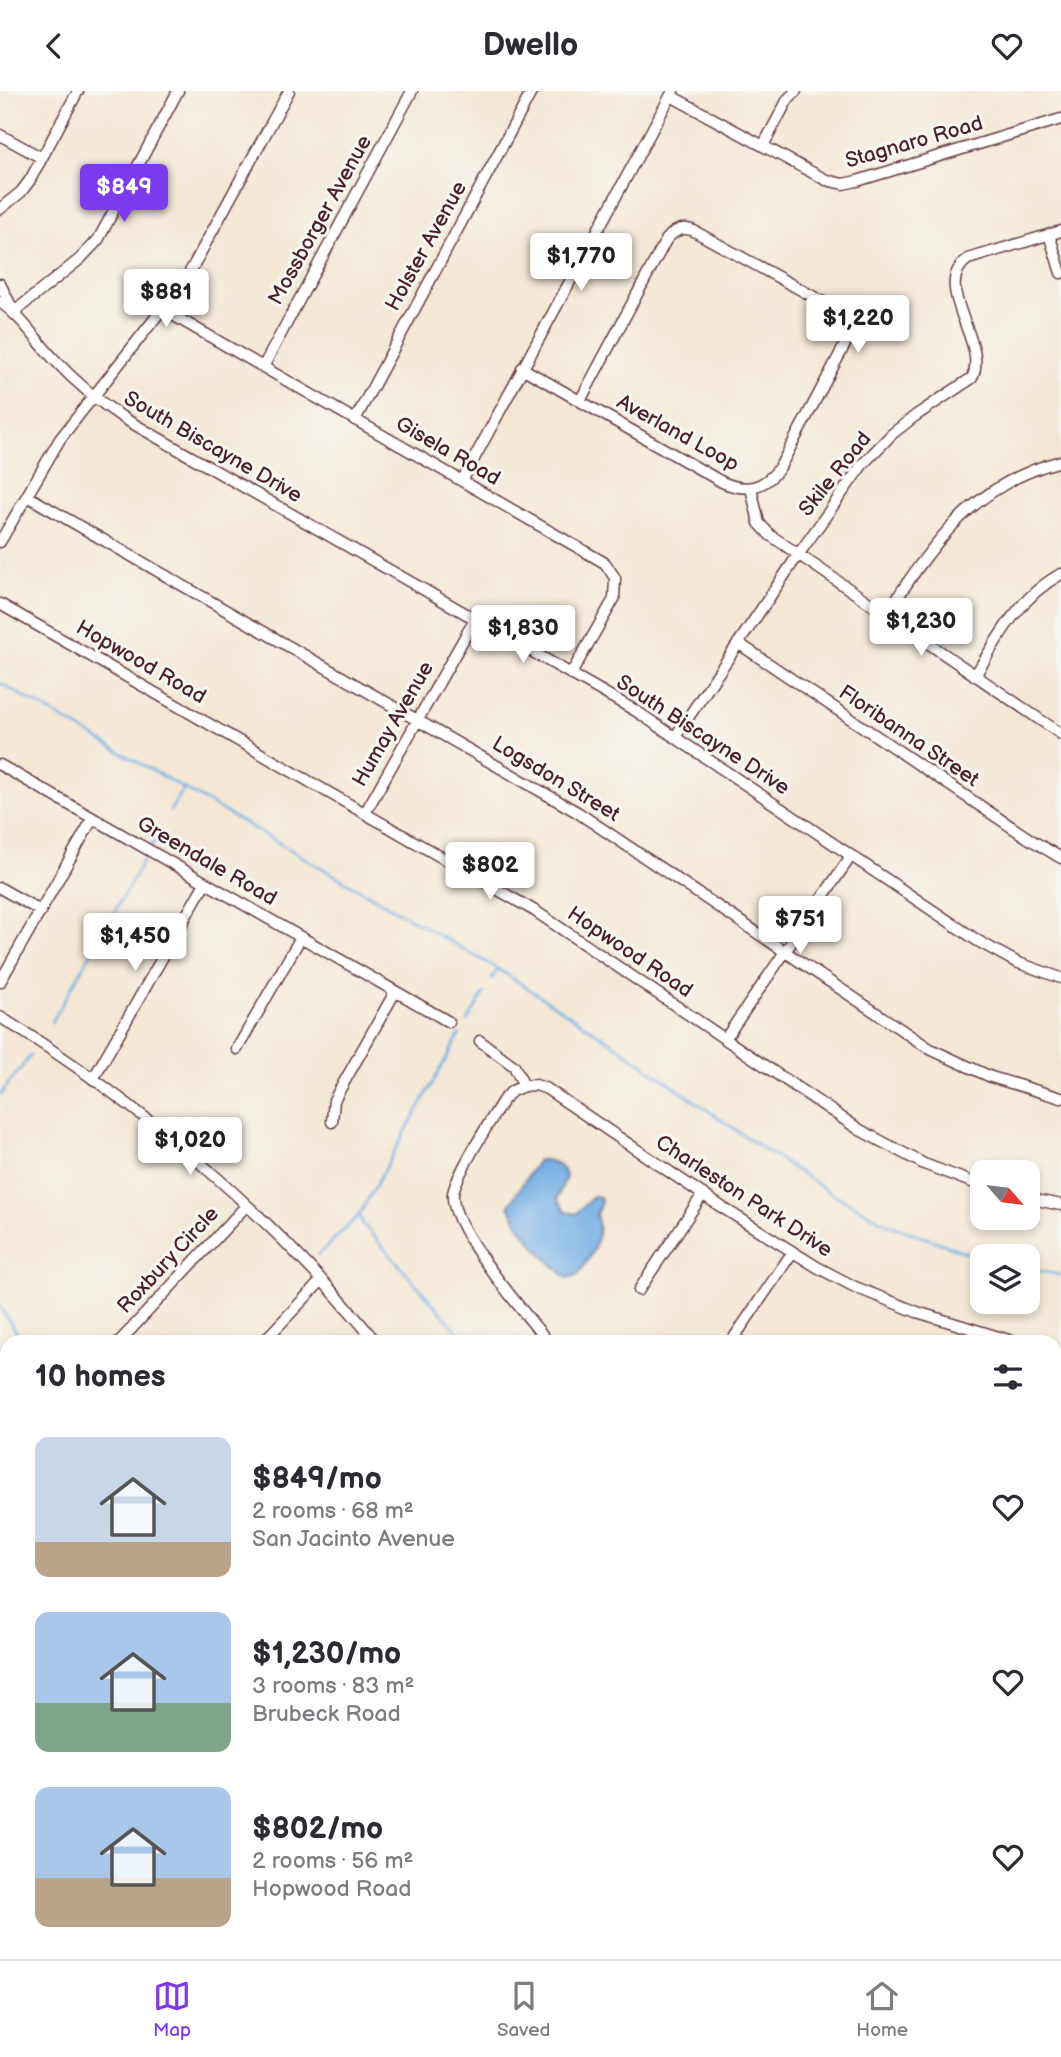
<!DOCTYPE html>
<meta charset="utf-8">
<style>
:root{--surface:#fff;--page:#f7f7f7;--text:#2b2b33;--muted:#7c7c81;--line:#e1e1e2;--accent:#7c3aed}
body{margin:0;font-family:"Balsamiq Sans",sans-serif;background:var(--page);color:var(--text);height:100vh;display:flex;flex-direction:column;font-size:26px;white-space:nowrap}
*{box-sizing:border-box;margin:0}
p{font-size:23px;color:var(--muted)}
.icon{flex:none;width:38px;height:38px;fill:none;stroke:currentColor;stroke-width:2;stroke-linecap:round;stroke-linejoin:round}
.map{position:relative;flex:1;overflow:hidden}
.side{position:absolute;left:0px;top:1244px;width:1062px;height:625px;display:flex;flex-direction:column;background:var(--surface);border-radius:21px 21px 0 0;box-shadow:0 4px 10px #0003}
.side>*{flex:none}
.needle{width:46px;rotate:118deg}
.tools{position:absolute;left:970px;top:1069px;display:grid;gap:14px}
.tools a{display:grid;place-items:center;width:70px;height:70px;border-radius:14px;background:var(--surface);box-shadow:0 4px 10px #0003;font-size:35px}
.price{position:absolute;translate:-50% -60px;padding:0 16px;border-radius:7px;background:#fff;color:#222;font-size:23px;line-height:46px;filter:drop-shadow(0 2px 4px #0008)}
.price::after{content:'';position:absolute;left:50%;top:42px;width:21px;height:16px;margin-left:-10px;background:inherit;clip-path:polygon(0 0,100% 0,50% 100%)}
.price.selected{background:var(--accent);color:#fff}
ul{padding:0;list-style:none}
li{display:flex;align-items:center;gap:21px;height:175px;padding:0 35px}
li span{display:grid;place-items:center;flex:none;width:196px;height:140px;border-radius:14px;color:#555}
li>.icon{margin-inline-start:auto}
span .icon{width:84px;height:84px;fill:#fffc;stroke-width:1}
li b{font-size:30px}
h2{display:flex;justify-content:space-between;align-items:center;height:84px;padding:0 35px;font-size:30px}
header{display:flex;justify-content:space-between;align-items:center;height:91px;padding:0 35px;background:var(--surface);font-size:32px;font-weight:800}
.dock{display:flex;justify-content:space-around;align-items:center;height:98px;border-top:2px solid var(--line);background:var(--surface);font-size:19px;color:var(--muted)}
.dock a{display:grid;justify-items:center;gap:4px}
.dock .selected{color:var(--accent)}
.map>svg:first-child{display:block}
</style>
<header><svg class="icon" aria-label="back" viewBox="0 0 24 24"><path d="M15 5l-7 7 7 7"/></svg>Dwello<svg class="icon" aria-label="heart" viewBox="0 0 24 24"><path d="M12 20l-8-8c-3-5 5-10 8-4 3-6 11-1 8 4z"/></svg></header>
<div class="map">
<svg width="1061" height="1868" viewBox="0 0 1061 1868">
<rect width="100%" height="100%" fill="#f6f6f2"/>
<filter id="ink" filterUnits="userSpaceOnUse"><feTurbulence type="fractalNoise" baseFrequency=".0143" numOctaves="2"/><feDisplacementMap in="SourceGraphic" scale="14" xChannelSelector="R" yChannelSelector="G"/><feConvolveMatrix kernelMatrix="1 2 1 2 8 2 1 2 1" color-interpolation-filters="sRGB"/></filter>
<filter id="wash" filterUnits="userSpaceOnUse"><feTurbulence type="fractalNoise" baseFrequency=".00686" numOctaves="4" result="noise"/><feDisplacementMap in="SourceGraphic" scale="28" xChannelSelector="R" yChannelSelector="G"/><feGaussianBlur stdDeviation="1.57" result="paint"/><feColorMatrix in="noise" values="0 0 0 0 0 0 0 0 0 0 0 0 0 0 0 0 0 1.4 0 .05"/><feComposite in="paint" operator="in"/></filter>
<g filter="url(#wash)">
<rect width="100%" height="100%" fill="#f4e8d5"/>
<path fill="#6cab6d" stroke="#5b654c" stroke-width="2" d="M 506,1862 L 737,1862 L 739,1868 L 510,1868 Z"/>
<path fill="#73aee4" stroke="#5e6688" stroke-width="2" d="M 538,1069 C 553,1069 560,1071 566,1086 L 557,1108 L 565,1120 L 576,1123 L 594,1105 L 600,1106 L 601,1111 L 596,1124 C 604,1147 591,1165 578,1184 L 567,1187 C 544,1166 521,1143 509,1114 Z
M 53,1862 L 144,1862 L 135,1868 L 44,1868 Z"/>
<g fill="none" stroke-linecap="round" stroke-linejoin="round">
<path stroke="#73aee4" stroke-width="2.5" d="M 0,592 L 498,878 L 614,953 L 750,1049 L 826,1099 L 890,1134 L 982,1167
M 170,720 L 184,697
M 150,757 L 157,747
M 492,888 L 497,879
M 468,930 L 484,902
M 52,931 L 147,763
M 460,943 L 359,1124 L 363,1133 L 467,1251
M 0,1004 L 31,964
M 318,1164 L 358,1125
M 1027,1178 L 1061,1184
M 0,1216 L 23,1251
M 0,1634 L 7,1629"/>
</g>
</g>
<g filter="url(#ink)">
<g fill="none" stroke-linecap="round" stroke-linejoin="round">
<defs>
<path id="minor" d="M 671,5 L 826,89 L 843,93 L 857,90 L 1061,28
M 0,44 L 42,67
M 763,55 L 788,8 L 796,0
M 0,118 L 21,101 L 30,89 L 78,0
M 1049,143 L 1061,182
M 0,193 L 14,221
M 0,211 C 22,226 35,248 53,267 C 75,291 99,311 125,328 L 636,620 L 978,850 L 1016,871 L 1061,887
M 162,218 L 605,472 L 615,487 L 614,508 L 571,583
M 14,221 L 80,168 L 98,149 L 178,0
M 263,276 L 412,0
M 522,277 L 722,391 C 747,402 765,397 780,376 L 850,244 L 852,234 L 843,222 L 694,140 C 683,135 674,139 666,149 L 580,310
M 355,329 L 532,0
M 462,390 L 673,0
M 751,397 L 759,432 L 770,444 L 1061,643
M 27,405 L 577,721 L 930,958 L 991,986 L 1061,1007
M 0,451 L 60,348 L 186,188 L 289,0
M 0,513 L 535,820 L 860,1039 L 924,1073 L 982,1095
M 886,524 C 933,452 973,393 1061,370
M 738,552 L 1028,747 L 1061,767
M 975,585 C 998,546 1020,505 1061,483
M 675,646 L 798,464 L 862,374 L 892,343 L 915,325 L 972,287 C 990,252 929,195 968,168 L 1061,140
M 0,674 L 449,931
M 365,722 L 475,528
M 0,797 L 41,820
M 0,891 L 93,727
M 0,926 C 141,1012 271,1124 376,1251
M 725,948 L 851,765
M 480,950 L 514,975 L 524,995 L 536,994 L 547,998 L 720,1115 L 817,1176 L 855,1196 L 917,1221 L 1015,1251
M 237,958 L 301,846
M 93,988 L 205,792
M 524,995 L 512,1000 L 504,1008 C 492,1027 455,1085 453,1103 C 449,1136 526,1223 548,1251
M 332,1031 L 334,1009 L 395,901
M 1027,1107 L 1061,1114
M 639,1199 L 703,1103
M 119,1251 L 246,1115
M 263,1251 L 321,1190
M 731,1251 L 792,1162
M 1055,1284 L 1061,1292
M 0,1334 L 7,1344
M 1055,1432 L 1061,1431
M 0,1529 L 7,1539
M 1055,1543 L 1061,1543
M 0,1557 L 7,1552
M 0,1711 L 7,1707
M 0,1835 L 7,1831
M 234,1868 L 243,1862"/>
</defs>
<use href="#minor" stroke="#643d44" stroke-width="13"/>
<use href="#minor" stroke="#fff" stroke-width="10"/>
</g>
</g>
<g text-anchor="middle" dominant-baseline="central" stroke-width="6" stroke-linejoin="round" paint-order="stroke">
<g font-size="21" fill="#4a1f2b" stroke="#f6f6f2">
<text transform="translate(914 51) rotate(-16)">Stagnaro Road</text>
<text transform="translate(320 129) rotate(-61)">Mossborger Avenue</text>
<text transform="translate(426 155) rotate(-61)">Holster Avenue</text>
<text transform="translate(678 342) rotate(29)">Averland Loop</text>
<text transform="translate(213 356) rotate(30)">South Biscayne Drive</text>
<text transform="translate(448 360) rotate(30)">Gisela Road</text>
<text transform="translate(835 383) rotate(-51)">Skile Road</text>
<text transform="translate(141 571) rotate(30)">Hopwood Road</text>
<text transform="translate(393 633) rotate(-60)">Humay Avenue</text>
<text transform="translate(703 644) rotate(33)">South Biscayne Drive</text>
<text transform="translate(909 645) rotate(34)">Floribanna Street</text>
<text transform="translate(556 688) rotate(31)">Logsdon Street</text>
<text transform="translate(207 770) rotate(30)">Greendale Road</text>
<text transform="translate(630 861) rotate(34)">Hopwood Road</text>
<text transform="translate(744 1105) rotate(33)">Charleston Park Drive</text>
<text transform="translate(168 1169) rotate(-47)">Roxbury Circle</text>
</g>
</g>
</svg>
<div class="tools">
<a><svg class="needle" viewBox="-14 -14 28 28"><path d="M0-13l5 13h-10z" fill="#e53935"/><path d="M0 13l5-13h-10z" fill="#7c7c81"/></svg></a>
<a><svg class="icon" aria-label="layers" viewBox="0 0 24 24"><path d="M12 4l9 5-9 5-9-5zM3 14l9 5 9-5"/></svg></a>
</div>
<b class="price selected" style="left:124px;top:133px">$849</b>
<b class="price" style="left:581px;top:202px">$1,770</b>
<b class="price" style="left:166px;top:238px">$881</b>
<b class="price" style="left:858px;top:264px">$1,220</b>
<b class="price" style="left:921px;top:567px">$1,230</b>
<b class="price" style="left:523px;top:574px">$1,830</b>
<b class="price" style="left:490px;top:811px">$802</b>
<b class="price" style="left:800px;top:865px">$751</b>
<b class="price" style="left:135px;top:882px">$1,450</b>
<b class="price" style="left:190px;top:1086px">$1,020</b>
<section class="side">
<h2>10 homes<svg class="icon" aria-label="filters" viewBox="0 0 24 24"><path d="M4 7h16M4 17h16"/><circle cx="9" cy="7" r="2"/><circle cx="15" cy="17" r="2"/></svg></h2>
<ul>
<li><span style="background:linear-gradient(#c9d6e8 75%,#b9a48a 0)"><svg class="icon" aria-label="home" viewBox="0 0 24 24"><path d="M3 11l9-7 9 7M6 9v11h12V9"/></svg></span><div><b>$849/mo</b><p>2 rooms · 68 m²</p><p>San Jacinto Avenue</p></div><svg class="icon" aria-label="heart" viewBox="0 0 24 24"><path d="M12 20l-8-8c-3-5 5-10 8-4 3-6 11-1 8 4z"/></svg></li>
<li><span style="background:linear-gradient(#a9c7e8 65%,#7fa58c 0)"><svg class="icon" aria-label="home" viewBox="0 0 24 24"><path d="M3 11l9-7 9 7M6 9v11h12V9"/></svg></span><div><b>$1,230/mo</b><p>3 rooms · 83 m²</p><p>Brubeck Road</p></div><svg class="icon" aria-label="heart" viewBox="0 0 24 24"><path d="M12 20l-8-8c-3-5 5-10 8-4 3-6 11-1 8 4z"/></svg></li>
<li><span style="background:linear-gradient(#a9c7e8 65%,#b9a48a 0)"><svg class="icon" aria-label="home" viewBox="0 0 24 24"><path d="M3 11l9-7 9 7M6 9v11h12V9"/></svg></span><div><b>$802/mo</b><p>2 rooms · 56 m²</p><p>Hopwood Road</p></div><svg class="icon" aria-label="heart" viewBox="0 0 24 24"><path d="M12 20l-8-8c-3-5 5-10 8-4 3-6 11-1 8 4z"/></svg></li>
</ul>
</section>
</div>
<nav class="dock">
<a class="selected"><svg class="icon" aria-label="map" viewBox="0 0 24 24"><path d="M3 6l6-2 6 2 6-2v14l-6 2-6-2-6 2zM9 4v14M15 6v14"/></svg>Map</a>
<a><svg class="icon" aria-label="saved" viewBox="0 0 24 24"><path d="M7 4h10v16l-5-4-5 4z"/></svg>Saved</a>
<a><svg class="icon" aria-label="home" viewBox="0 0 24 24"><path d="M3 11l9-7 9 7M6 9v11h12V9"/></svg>Home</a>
</nav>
